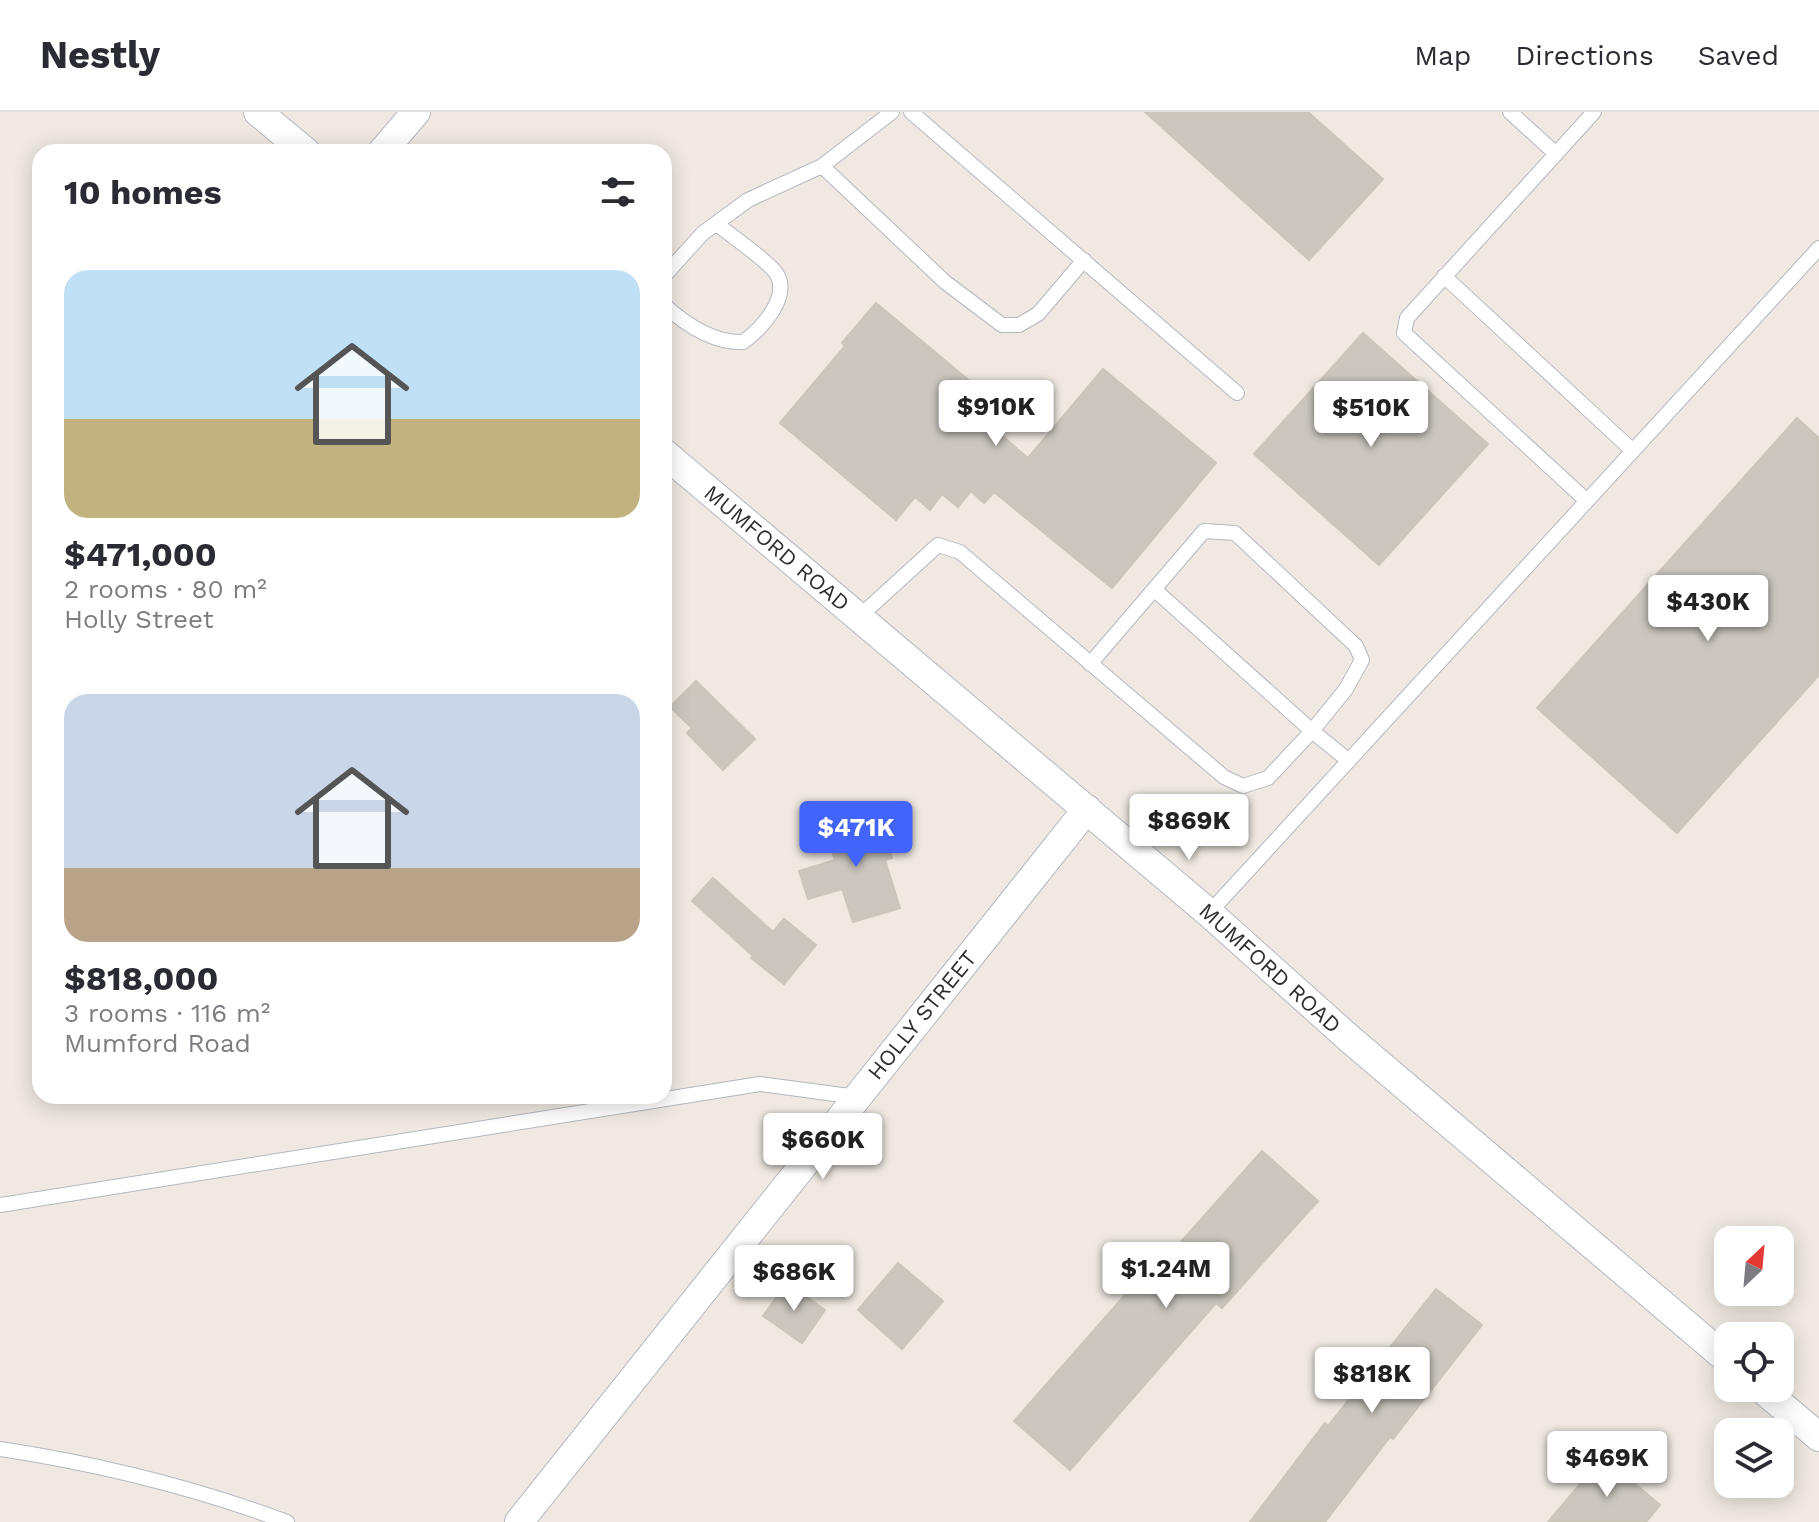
<!DOCTYPE html>
<meta charset="utf-8">
<style>
:root{--surface:#fff;--page:#f7f7f7;--text:#2b2b33;--muted:#7c7c81;--line:#e1e1e2;--accent:#4264fb}
body{margin:0;font-family:"Work Sans",sans-serif;background:var(--page);color:var(--text);height:100vh;display:flex;flex-direction:column;font-size:30px;white-space:nowrap}
*{box-sizing:border-box;margin:0}
p{font-size:26px;color:var(--muted)}
.icon{flex:none;width:44px;height:44px;fill:none;stroke:currentColor;stroke-width:2;stroke-linecap:round;stroke-linejoin:round}
.map{position:relative;flex:1;overflow:hidden}
.sheet{position:absolute;left:32px;top:32px;width:640px;height:960px;display:flex;flex-direction:column;background:var(--surface);border-radius:24px;box-shadow:0 4px 20px #0003}
.sheet>*{flex:none}
.needle{width:52px;rotate:26deg}
.buttons{position:absolute;left:1714px;top:1114px;display:grid;gap:16px}
.buttons a{display:grid;place-items:center;width:80px;height:80px;border-radius:16px;background:var(--surface);box-shadow:0 4px 20px #0003;font-size:40px}
.price{position:absolute;translate:-50% -68px;padding:0 18px;border-radius:8px;background:#fff;color:#222;font-size:26px;line-height:52px;filter:drop-shadow(0 2px 4px #0008)}
.price::after{content:'';position:absolute;left:50%;top:48px;width:24px;height:18px;margin-left:-12px;background:inherit;clip-path:polygon(0 0,100% 0,50% 100%)}
.price.active{background:var(--accent);color:#fff}
ul{padding:0;list-style:none}
li{display:grid;align-content:center;gap:16px;height:424px;padding:0 32px}
li span{display:grid;place-items:center;height:248px;border-radius:24px;color:#555}
li>.icon{margin-inline-start:auto}
span .icon{width:144px;height:144px;fill:#fffc;stroke-width:1}
li b{font-size:34px}
h2{display:flex;justify-content:space-between;align-items:center;height:96px;padding:0 32px;font-size:34px}
header{display:flex;align-items:center;gap:48px;box-sizing:border-box;height:112px;padding:0 40px;background:var(--surface);border-bottom:2px solid var(--line)}
header strong{font-size:38px}
nav{display:flex;gap:44px;margin-inline-start:auto;font-size:28px}
.map>svg:first-child{display:block}
</style>
<header>
<strong>Nestly</strong>
<nav><a>Map</a><a>Directions</a><a>Saved</a></nav>
</header>
<div class="map">
<svg width="1819" height="1410" viewBox="0 0 1819 1410">
<rect width="100%" height="100%" fill="#efe9e1"/>
<path fill="#cbc7bf" stroke="#cbc5ba" stroke-width="2" d="M 1145,0 L 1308,0 L 1383,67 L 1309,148 Z
M 876,191 L 1000,294 L 986,310 L 1028,346 L 1103,257 L 1216,351 L 1112,476 L 994,380 L 984,391 L 971,379 L 958,395 L 942,382 L 930,398 L 915,385 L 896,408 L 780,311 L 845,234 L 842,231 Z
M 1363,221 L 1488,332 L 1379,453 L 1254,342 Z
M 1797,306 L 1819,326 L 1819,563 L 1677,721 L 1537,596 Z
M 696,569 L 755,627 L 723,658 L 687,621 L 692,616 L 670,595 Z
M 878,700 L 892,746 L 885,748 L 900,796 L 853,810 L 842,777 L 808,787 L 799,759 L 835,748 L 825,717 Z
M 713,766 L 773,820 L 784,807 L 816,833 L 784,872 L 751,846 L 753,844 L 692,789 Z
M 1262,1039 L 1318,1089 L 1222,1196 L 1216,1191 L 1070,1358 L 1014,1309 L 1133,1174 L 1138,1178 Z
M 898,1151 L 943,1189 L 902,1237 L 858,1198 Z
M 787,1171 L 825,1198 L 802,1231 L 763,1204 Z
M 1436,1177 L 1482,1213 L 1393,1327 L 1390,1325 L 1325,1410 L 1250,1410 L 1325,1311 L 1328,1314 Z
M 1603,1345 L 1660,1393 L 1646,1410 L 1548,1410 Z"/>
<g fill="none" stroke-linecap="round" stroke-linejoin="round">
<defs>
<path id="lane" d="M 911,0 L 1237,281
M 1510,0 L 1555,41
M 822,54 L 945,170 L 1002,213 L 1019,213 L 1038,202 L 1084,148
M 664,164 L 703,121 L 748,88 L 822,54 L 892,0
M 1444,164 L 1633,339
M 664,193 C 685,212 713,231 743,230 C 760,218 792,185 776,161 C 766,147 731,124 717,112
M 1587,389 L 1404,221 L 1407,206 L 1594,0
M 859,505 L 938,433 L 960,440 L 1224,665 L 1243,674 L 1268,666 L 1312,619 L 1349,649
M 1090,552 L 1204,419 L 1235,421 L 1356,534 L 1362,548 L 1346,577 L 1312,619 L 1155,478
M 1209,801 L 1819,136
M 0,1093 L 760,972 L 857,985
M 0,1337 C 98,1352 193,1375 287,1410"/>
<path id="street" d="M 258,0 L 306,40
M 382,40 L 416,0
M 664,341 L 1209,801 L 1351,928 L 1728,1248
M 1761,1276 L 1819,1325
M 519,1410 L 1087,697"/>
</defs>
<use href="#lane" stroke="#b4b7c1" stroke-width="16"/>
<use href="#street" stroke="#b4b7c1" stroke-width="30"/>
<use href="#lane" stroke="#fff" stroke-width="14"/>
<use href="#street" stroke="#fff" stroke-width="28"/>
</g>
<g text-anchor="middle" dominant-baseline="central" stroke-width="6" stroke-linejoin="round" paint-order="stroke">
<g font-size="22" fill="#2e2e2e" stroke="#fff">
<text transform="translate(777 436) rotate(40)">MUMFORD ROAD</text>
<text transform="translate(1270 856) rotate(42)">MUMFORD ROAD</text>
<text transform="translate(922 903) rotate(-51)">HOLLY STREET</text>
</g>
</g>
</svg>
<div class="buttons">
<a><svg class="needle" viewBox="-14 -14 28 28"><path d="M0-13l5 13h-10z" fill="#e53935"/><path d="M0 13l5-13h-10z" fill="#7c7c81"/></svg></a>
<a><svg class="icon" aria-label="locate" viewBox="0 0 24 24"><circle cx="12" cy="12" r="6"/><path d="M12 2v4M12 18v4M2 12h4M18 12h4"/></svg></a>
<a><svg class="icon" aria-label="layers" viewBox="0 0 24 24"><path d="M12 4l9 5-9 5-9-5zM3 14l9 5 9-5"/></svg></a>
</div>
<b class="price" style="left:996px;top:336px">$910K</b>
<b class="price" style="left:1371px;top:337px">$510K</b>
<b class="price" style="left:1708px;top:531px">$430K</b>
<b class="price" style="left:1189px;top:750px">$869K</b>
<b class="price active" style="left:856px;top:757px">$471K</b>
<b class="price" style="left:823px;top:1069px">$660K</b>
<b class="price" style="left:1166px;top:1198px">$1.24M</b>
<b class="price" style="left:794px;top:1201px">$686K</b>
<b class="price" style="left:1372px;top:1303px">$818K</b>
<b class="price" style="left:1607px;top:1387px">$469K</b>
<section class="sheet">
<h2>10 homes<svg class="icon" aria-label="filters" viewBox="0 0 24 24"><path d="M4 7h16M4 17h16"/><circle cx="9" cy="7" r="2"/><circle cx="15" cy="17" r="2"/></svg></h2>
<ul>
<li><span style="background:linear-gradient(#bfe0f5 60%,#c2b280 0)"><svg class="icon" aria-label="home" viewBox="0 0 24 24"><path d="M3 11l9-7 9 7M6 9v11h12V9"/></svg></span><div><b>$471,000</b><p>2 rooms · 80 m²</p><p>Holly Street</p></div></li>
<li><span style="background:linear-gradient(#c9d6e8 70%,#b9a48a 0)"><svg class="icon" aria-label="home" viewBox="0 0 24 24"><path d="M3 11l9-7 9 7M6 9v11h12V9"/></svg></span><div><b>$818,000</b><p>3 rooms · 116 m²</p><p>Mumford Road</p></div></li>
</ul>
</section>
</div>
